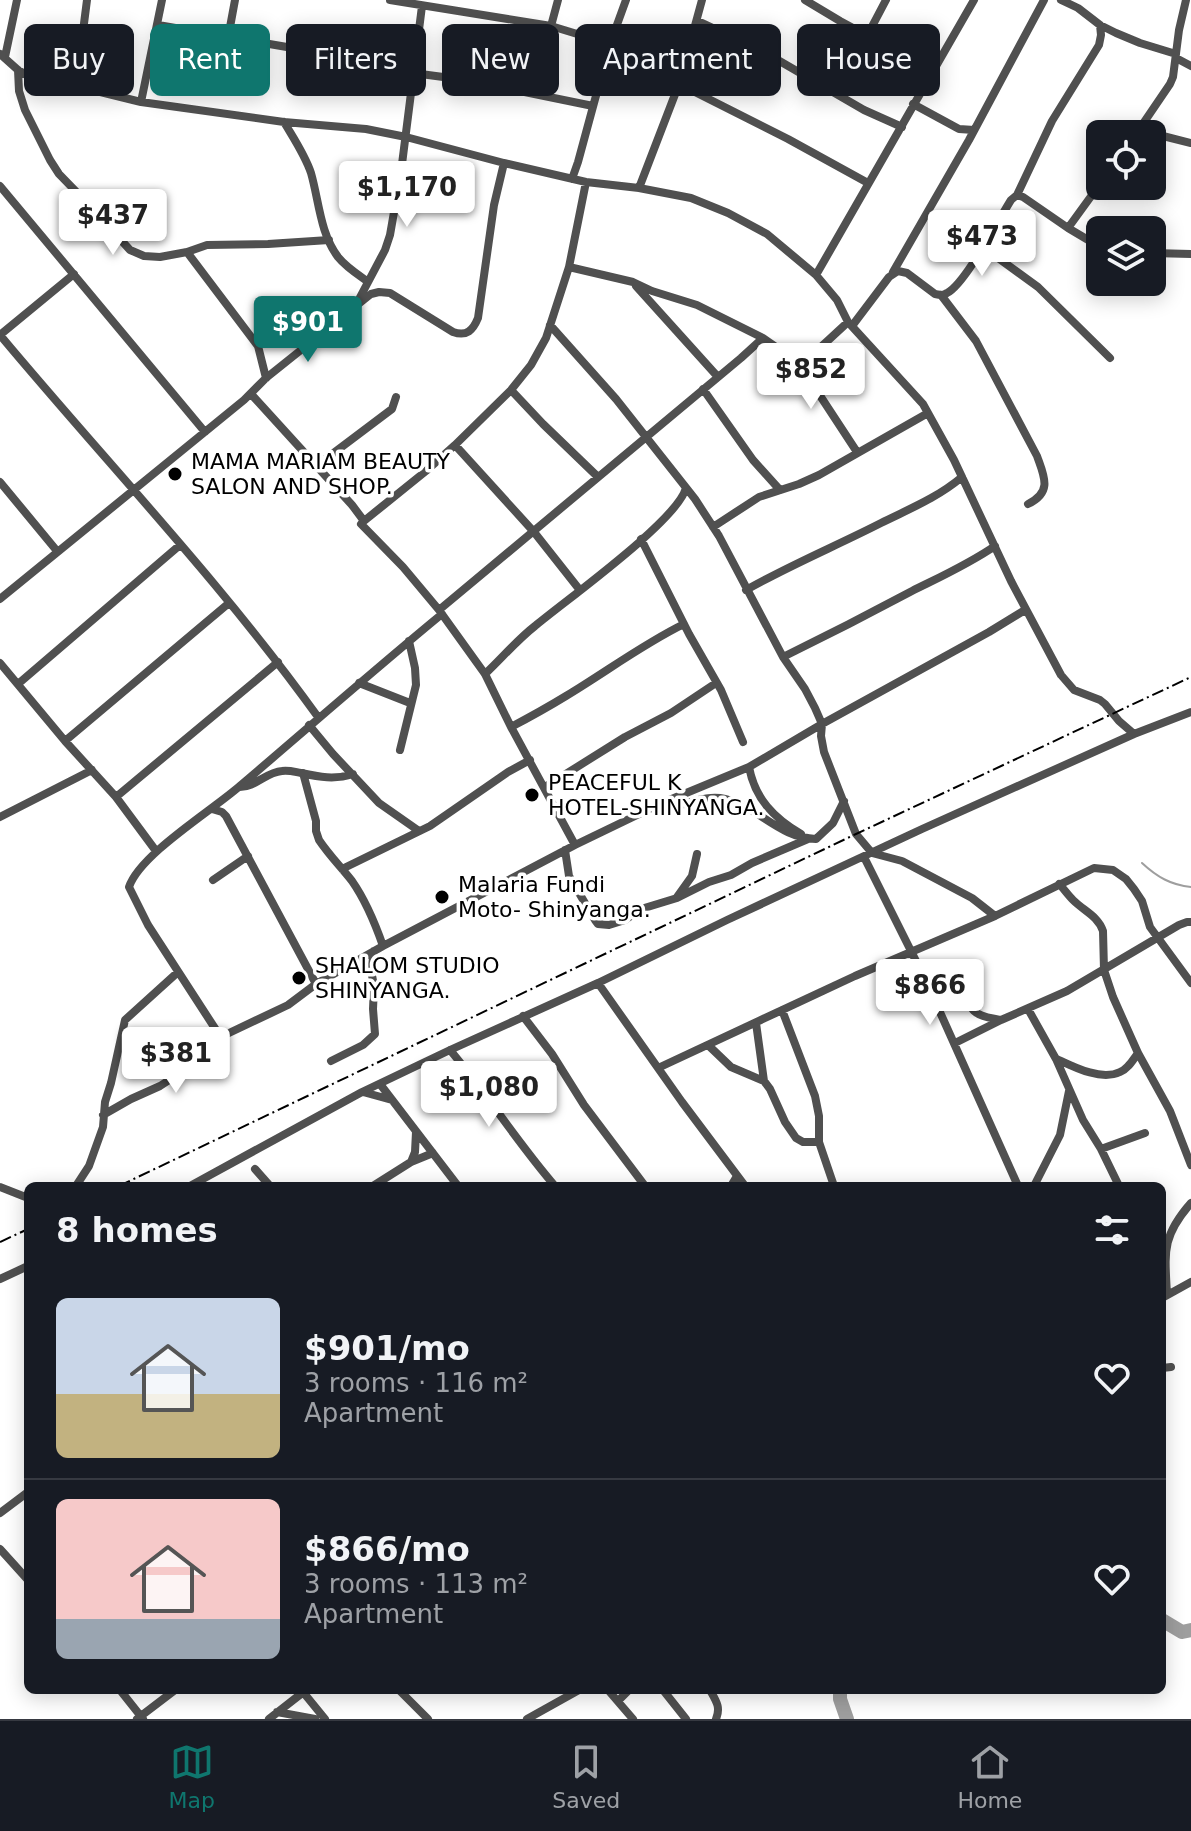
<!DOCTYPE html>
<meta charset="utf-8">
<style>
:root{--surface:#171b24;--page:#242831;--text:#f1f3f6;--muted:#9ea1a6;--line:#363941;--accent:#0f766e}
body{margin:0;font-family:"DejaVu Sans",sans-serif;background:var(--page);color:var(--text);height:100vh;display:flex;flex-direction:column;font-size:30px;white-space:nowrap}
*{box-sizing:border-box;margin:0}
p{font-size:26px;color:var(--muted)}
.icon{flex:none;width:44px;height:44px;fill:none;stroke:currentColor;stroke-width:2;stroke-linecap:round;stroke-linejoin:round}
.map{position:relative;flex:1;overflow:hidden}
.sheet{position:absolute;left:24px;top:1182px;width:1142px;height:512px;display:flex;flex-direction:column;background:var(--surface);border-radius:12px;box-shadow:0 4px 20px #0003}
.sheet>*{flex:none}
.hud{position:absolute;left:24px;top:24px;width:1144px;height:72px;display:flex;gap:16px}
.controls{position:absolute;left:1086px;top:120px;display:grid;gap:16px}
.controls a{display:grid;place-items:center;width:80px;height:80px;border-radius:12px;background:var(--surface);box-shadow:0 4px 20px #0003;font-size:40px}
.price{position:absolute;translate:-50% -68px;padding:0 18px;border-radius:8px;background:#fff;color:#222;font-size:26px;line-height:52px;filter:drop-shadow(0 2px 4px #0008)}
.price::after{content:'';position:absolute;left:50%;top:48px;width:24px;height:18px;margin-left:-12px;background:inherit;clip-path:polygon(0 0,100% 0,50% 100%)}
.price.current{background:var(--accent);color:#fff}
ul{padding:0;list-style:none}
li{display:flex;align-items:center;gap:24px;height:200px;padding:0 32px}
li+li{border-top:2px solid var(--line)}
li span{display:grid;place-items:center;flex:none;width:224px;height:160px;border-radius:12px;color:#555}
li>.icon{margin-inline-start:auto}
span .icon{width:96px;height:96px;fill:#fffc;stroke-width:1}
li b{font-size:34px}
h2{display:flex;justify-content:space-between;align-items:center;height:96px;padding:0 32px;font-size:34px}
.tag{padding:0 28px;border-radius:12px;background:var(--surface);box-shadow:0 4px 20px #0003;font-size:28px;line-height:72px}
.tag.current{background:var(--accent);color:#fff}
.dock{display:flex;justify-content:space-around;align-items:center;height:112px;border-top:2px solid var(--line);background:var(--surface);font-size:22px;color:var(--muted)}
.dock a{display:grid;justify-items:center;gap:4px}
.dock .current{color:var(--accent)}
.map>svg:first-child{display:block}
</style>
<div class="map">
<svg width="1191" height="1719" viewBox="0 0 1191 1719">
<rect width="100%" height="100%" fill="#fff"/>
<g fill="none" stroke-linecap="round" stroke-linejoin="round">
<path stroke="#9e9e9e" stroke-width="2" d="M 1142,863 C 1157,877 1171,885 1191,887"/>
<path stroke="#9e9e9e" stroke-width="14" d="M 1162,1620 L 1182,1632 L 1191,1630
M 840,1690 L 840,1699 L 847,1719"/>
<path stroke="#505050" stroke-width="8" d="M 390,0 L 551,26 L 610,44
M 805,0 L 840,21 L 890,48 L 932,75
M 1061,0 L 1078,8 L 1100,25 L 1116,33 L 1140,43 L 1176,54
M 698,21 L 764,52 L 864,110 L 902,127
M 158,25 L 322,53 L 413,73 L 466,80 L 593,106
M 551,26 L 558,0
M 867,36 L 886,0
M 228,38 L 235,0
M 0,54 L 18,70 L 33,79 L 52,84 L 76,86 L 141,102 L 284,122 L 366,129 L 406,137 L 504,163 L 586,182 L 639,188 L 691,198 L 728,213 L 767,234 L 816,275 L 837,300 L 848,322 L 923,404 L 954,460 L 1011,581 L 1061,675 L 1074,690 L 1100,700 L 1105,704 L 1119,721 L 1134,734
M 5,57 L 17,0
M 1176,58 L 1191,66
M 18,70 L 19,91 L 25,110 L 50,160 L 59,174 L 92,208 L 130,250 L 144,256 L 160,257 L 187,252 L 207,245 L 268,244 L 329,240
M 679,84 L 788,139 L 868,183
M 76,86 L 87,0
M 141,102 L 162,0
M 913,104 L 959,129 L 974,130
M 284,122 C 294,139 305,155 311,173 C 319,201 320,233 338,257 C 346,267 357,274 367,281
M 1138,132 L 1159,135 L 1191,143
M 1136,134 L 1170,84 L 1173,77 L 1179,30 L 1186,0
M 572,179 L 578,162 L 610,44 L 626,0
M 0,186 L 205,432
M 639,188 L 679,84 L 702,0
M 1017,195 L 1052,121 L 1099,45 L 1101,35 L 1100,25
M 1068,228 L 1100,184
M 983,247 L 1038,287 L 1110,358
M 187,252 L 258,346 L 266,378
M 1152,253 L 1191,254
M 569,267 L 633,282 L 652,291 L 697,305 L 763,338 L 786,354 L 801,354 L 812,351 L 822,346 L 848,322
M 893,272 L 969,140 L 1044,0
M 74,274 L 0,335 C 106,462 221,582 318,717
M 816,275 L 974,0
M 636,286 L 718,377
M 941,295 L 976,341 L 1037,456 C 1044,476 1053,492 1028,504
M 357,303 L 385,250 L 390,235 L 401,172 L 422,6
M 550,325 L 616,399 L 695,499 L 719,536 L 783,657 L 805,689 L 815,708 L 822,724 L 821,736 L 824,752 L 856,834 L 872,853 L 902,861 L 972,898 L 995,916
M 852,326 L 889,277 L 898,271 L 907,273 L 935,294 C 941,295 942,296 947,293 C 965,284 999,219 1011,200 L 1017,195 L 1023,197 L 1068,228 L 1100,247
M 786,354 L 817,391 L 857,452
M 703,389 L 753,460 L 780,490
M 511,390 L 543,424 L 598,477
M 251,394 L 352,505 L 364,521 L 361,524 L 403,567 L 439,610 L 485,674 L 511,727 L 575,845
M 455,445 L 534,532 L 579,589
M 315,467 L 392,409 L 396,397
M 0,482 L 57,551
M 364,521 L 426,471 L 455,445 L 511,390 L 531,365 L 546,338 L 569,267 L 586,182
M 713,527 L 759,497 L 799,484 L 819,475 L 928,413
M 641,539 L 689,634 L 721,690 L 743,742
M 746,590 C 790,565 836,546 881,523 C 909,509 937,498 962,477
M 0,599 L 244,400 L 266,378 L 371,294 L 379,292 L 390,293 L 453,332 C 467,337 473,330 478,318 L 494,205 L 504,163
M 439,610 L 741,358 L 763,338
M 442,614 C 374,670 308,728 241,785 C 213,810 140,854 129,887 L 148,925 L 218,1033 L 223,1035 L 229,1033 L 288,1005 L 316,984 L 383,946 L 575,845 L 662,803 L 749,767 L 822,724 L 989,632 L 1025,610
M 783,657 C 826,636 869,614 912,591 C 940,577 969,564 995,546
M 0,663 L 65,741 L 116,797 L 156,851
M 485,674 C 502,658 517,640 535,626 C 566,600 677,521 686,488
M 359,683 L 410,703
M 18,684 L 180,545
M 309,725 L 333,754 L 379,803 L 419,831
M 511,727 C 530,717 548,707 566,696 C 606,672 643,644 684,624
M 65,741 L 229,603
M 400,750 L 416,685 L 415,668 L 409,641
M 749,767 C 755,799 774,818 801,834
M 303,773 L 316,821 L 316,831 L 319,840 C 329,855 341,867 352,881 C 366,901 375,923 383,946
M 240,787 C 256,787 266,772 282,771 C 289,770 295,772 301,773 C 319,777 335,780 353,774
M 545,787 L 625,737 L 671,713 L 716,683
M 116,797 L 278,662
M 658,806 C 676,812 701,793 725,799 C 759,807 779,838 816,839 L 833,823 L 844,801
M 212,809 L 222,812 L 226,816 L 316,984
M 0,817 L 92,770
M 565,850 L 569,876 L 595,920 L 598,924 L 609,925 L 625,920 L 641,909 L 677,898 L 709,882 L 731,875 L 752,863 L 808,839
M 864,857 L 926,981 L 1018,1186
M 342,869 L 430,826 L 508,772 L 530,760
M 213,880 L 248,856
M 1059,884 C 1064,889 1068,895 1073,900 C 1084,911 1098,916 1103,931 L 1104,970 L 1113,997 L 1138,1053 L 1170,1111 L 1191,1165
M 677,897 L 692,876 L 697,854
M 926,981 L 940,975 L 950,976 C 966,988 963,1000 974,1011 C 980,1017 992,1018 1000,1020
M 598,983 L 682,1102 L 745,1186
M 1028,1009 L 1056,1059 L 1083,1120 L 1101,1149 L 1119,1186
M 782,1010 L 815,1096 L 819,1116 L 819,1142 L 834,1186
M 523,1016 L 552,1054 L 584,1105 L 645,1186
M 756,1023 L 764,1081
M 955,1043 L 1001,1020 L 1067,991 L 1179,925 L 1187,922 L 1191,922
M 708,1045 L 731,1067 L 764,1081 L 770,1089 L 785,1122 L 796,1138 L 803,1142 L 819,1142
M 450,1050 C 487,1094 517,1142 555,1186
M 1057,1059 C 1074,1067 1101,1081 1120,1072 C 1128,1069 1133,1060 1138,1053
M 331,1061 L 363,1045 L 375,1034 L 373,1009 L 374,986 L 371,970 L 374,951
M 658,1068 L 855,976 L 995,916 L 1094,868 L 1113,870 L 1126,879 L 1134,889 L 1142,901 L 1150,927 L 1191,983
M 380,1084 L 458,1186
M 363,1092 L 392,1100
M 103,1115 L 131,1099 L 160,1086 L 183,1071 L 188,1061 L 194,1054 L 223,1035
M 1101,1149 L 1145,1133
M 411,1162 L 433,1153
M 255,1169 L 270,1186
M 76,1186 L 89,1166 L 103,1127 L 105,1102 L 111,1083 L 125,1020 L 178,972
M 190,1186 L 362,1092 L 450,1050 L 598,983 L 727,920 L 922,829 L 1134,734 L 1191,712
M 373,1186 L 411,1162 L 415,1152 L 416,1132
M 731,1186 L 737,1176
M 1034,1186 L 1060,1135 L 1069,1091
M 0,1187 L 28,1198
M 0,1279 L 28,1266
M 1167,1295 C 1165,1253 1161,1237 1191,1203
M 1162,1298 L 1191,1282
M 1162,1368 L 1171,1367
M 0,1513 L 28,1492
M 0,1549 L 28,1580
M 120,1690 L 143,1719
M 399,1690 L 428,1719
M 608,1690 L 633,1719
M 663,1690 L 686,1719
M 710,1690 C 716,1701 721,1707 716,1719
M 303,1692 L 325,1719
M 618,1701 L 629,1690
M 277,1712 L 315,1719
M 137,1719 L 175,1690
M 269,1719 L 306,1690
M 527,1719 L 579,1690"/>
<path stroke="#000" stroke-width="2" stroke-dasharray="12 4 2 4" stroke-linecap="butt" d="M 119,1186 L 856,834 L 1191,677
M 0,1242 L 28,1229"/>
</g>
<g fill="#000" stroke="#fff" stroke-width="3">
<circle cx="175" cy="474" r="8"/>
<circle cx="532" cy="795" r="8"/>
<circle cx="442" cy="897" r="8"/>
<circle cx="299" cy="978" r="8"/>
</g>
<g text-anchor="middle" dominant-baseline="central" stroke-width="7" stroke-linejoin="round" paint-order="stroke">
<g font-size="22" fill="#000" stroke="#fff" text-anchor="start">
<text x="191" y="461">MAMA MARIAM BEAUTY<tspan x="191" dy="25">SALON AND SHOP.</tspan></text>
<text x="548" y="782">PEACEFUL K<tspan x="548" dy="25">HOTEL-SHINYANGA.</tspan></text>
<text x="458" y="884">Malaria Fundi<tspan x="458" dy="25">Moto- Shinyanga.</tspan></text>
<text x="315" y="965">SHALOM STUDIO<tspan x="315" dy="25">SHINYANGA.</tspan></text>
</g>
</g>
</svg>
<div class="controls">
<a><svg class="icon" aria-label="locate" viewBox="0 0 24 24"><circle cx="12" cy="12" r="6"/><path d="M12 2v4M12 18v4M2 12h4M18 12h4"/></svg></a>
<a><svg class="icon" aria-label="layers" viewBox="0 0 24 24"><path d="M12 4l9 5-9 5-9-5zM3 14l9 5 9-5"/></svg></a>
</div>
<b class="price" style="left:407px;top:229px">$1,170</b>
<b class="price" style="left:113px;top:257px">$437</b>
<b class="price" style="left:982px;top:278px">$473</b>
<b class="price current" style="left:308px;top:364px">$901</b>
<b class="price" style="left:811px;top:411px">$852</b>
<b class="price" style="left:930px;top:1027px">$866</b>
<b class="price" style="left:176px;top:1095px">$381</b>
<b class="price" style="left:489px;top:1129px">$1,080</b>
<div class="hud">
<a class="tag">Buy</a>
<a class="tag current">Rent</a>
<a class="tag">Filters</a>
<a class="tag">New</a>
<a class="tag">Apartment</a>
<a class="tag">House</a>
</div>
<section class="sheet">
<h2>8 homes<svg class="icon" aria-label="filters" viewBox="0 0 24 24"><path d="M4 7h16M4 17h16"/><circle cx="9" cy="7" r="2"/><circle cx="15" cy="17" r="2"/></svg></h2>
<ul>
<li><span style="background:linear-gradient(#c9d6e8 60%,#c2b280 0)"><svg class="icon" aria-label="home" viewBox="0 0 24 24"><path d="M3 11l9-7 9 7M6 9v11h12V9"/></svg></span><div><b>$901/mo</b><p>3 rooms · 116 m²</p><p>Apartment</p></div><svg class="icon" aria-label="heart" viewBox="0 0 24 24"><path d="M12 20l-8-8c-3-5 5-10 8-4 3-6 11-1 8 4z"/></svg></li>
<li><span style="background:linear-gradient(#f6c9c9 75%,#9aa5b1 0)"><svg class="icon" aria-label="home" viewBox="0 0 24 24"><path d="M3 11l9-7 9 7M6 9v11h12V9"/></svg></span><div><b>$866/mo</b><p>3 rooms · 113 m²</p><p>Apartment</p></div><svg class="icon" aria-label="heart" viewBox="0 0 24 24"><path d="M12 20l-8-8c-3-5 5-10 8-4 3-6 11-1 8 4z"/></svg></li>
</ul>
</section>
</div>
<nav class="dock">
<a class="current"><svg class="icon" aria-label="map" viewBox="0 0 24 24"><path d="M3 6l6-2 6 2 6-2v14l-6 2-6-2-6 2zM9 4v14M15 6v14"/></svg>Map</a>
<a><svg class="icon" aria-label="saved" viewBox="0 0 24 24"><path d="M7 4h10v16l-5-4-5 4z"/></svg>Saved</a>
<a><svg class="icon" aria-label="home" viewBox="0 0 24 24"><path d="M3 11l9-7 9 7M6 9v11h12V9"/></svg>Home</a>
</nav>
